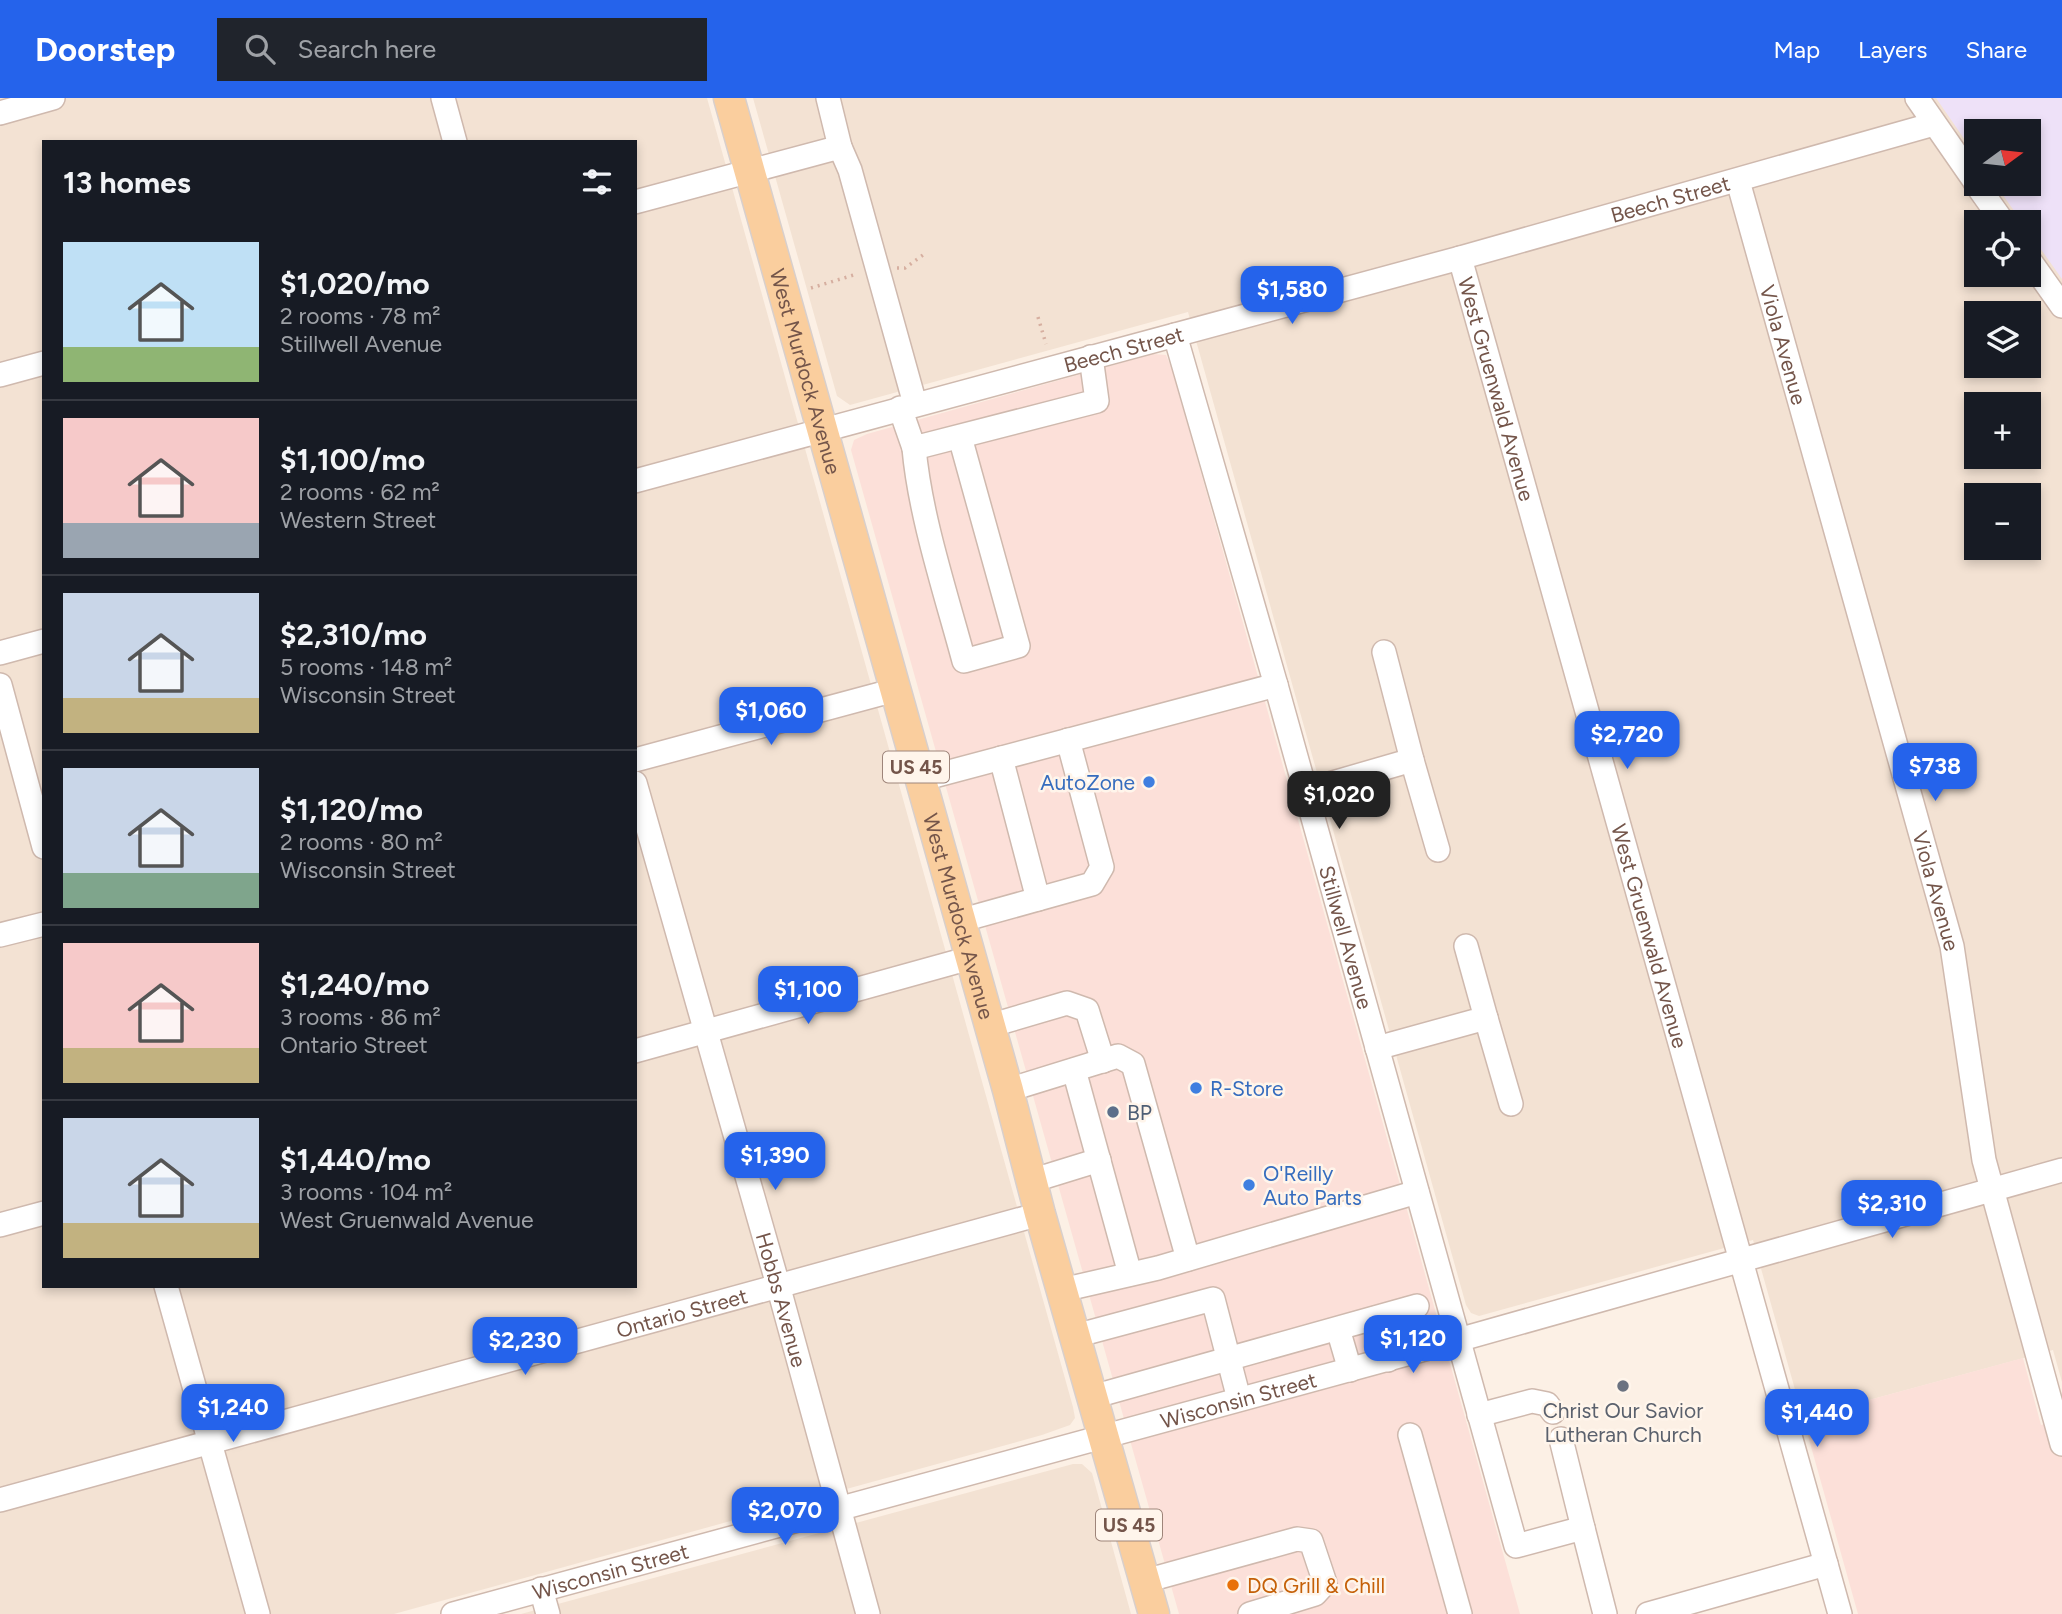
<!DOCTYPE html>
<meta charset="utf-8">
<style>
:root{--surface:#171b24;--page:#20242c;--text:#f1f3f6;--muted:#9ea1a6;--line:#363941;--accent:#2563eb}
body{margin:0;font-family:Figtree,sans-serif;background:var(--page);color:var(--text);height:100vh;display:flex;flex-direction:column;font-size:26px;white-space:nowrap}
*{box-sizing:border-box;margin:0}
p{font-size:23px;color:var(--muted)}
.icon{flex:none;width:38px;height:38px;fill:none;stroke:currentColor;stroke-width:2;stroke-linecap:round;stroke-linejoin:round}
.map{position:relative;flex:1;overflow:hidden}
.panel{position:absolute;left:42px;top:42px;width:595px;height:1148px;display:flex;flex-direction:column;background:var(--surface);border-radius:0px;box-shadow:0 4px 10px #0003}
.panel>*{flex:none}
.needle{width:46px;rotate:75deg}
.controls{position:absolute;left:1964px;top:21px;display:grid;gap:14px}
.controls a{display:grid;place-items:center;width:77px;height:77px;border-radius:0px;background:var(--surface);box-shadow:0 4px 10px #0003;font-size:35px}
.price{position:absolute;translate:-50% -60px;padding:0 16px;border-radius:14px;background:var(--accent);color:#fff;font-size:23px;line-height:46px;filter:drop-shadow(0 2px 4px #0008)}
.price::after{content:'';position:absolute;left:50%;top:42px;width:21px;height:16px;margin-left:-10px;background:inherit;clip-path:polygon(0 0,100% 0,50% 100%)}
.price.current{background:#222;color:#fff}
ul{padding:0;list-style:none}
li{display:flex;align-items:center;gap:21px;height:175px;padding:0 21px}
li+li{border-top:2px solid var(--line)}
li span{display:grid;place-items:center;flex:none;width:196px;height:140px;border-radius:0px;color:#555}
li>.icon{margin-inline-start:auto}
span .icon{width:84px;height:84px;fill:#fffc;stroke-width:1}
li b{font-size:30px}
h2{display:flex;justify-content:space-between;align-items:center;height:84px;padding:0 21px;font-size:30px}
header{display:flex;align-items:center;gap:42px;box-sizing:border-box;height:98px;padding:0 35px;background:var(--accent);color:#fff}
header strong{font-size:33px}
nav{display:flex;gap:38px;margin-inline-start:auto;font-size:24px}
.search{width:490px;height:63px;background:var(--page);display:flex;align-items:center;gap:18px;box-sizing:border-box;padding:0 24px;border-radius:0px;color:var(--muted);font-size:26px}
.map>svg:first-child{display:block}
</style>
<header>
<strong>Doorstep</strong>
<div class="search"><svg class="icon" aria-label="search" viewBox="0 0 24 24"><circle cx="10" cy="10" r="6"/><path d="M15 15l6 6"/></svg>Search here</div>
<nav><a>Map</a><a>Layers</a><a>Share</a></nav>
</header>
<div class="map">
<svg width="2062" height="1516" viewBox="0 0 2062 1516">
<rect width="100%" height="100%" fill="#fcf0e5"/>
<path fill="#f3e2d3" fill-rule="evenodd" d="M 0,0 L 707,0 L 1073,1309 L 1075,1320 L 1070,1327 L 1042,1337 L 394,1516 L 0,1516 ZM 44,44 L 635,44 L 635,1188 L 44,1188 Z
M 753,0 L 2062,0 L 2062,1284 L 2053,1252 L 1803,1320 L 1753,1142 L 1479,1218 L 1471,1215 L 1466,1207 L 1188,214 L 850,307 L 837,298 ZM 1976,33 L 2028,33 L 2028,86 L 1976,86 ZM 1976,124 L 2028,124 L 2028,177 L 1976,177 ZM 1976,215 L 2028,215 L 2028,268 L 1976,268 ZM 1976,306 L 2028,306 L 2028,359 L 1976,359 ZM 1976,397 L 2028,397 L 2028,450 L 1976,450 Z
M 1073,1366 L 1082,1366 L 1092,1375 L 1131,1516 L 521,1516 Z"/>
<path fill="#fce0d9" d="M 1153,256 L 1166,257 L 1172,271 L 1520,1516 L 1179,1516 L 851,352 L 854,342 L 867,336 Z
M 2023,1260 L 2041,1327 L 2062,1321 L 2062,1516 L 1858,1516 L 1803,1320 Z"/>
<path fill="#eee1f8" d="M 1936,0 L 2062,0 L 2062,181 L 2028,133 L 2028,124 L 2022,124 L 1995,86 L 2028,86 L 2028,33 L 1976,33 L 1976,58 Z"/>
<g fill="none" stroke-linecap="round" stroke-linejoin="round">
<defs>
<g id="minor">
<path d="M 443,0 L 455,44"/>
<path d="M 828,0 L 840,49"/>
<path d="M 1917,0 L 1976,85"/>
<path d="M 0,15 L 53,0"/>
<path id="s1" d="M 1738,83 L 1952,848 L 1984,1062 L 2062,1346"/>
<path d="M 1976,86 L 2003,124"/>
<path d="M 635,104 L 840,49 L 850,72 L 915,306"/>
<path id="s2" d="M 1460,160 L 1840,1516"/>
<path d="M 2028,160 L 2062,208"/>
<path id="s3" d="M 1175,237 L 1276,587 L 1516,1448 L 1583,1430 L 1605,1516"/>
<path d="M 0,277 L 44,265"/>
<path d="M 900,310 L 914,350 L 1097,303 L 1091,259"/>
<path d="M 914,350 C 920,418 946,496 964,563 L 1018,548 L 960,339"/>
<path id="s4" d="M 635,383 L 1460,160 L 1934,26"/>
<path d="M 0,555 L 44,543"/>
<path d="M 0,587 L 44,749"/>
<path d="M 1001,660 L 1038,801"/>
<path d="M 635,662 L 895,592"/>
<path d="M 1412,662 L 1438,752"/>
<path d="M 919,682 L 1276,587"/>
<path id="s5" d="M 635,685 L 778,1187 L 868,1516"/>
<path d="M 1305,693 L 1412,662 L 1384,554"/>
<path d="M 959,823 L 1092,786 L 1102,769 L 1068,642"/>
<path d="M 0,837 L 44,826"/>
<path d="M 1486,920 L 1511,1006"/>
<path d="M 989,928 L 1067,905 L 1087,912 L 1103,963"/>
<path d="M 1377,950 L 1486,920 L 1466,848"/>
<path d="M 635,953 L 970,860"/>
<path d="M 1074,972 L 1130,1176"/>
<path d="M 1008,992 L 1118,958 L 1133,966 L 1188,1161"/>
<path d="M 1031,1083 L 1099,1062"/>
<path d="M 0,1127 L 44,1115"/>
<path d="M 166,1188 L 258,1516"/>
<path d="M 1062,1192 L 1158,1170 L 1417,1094"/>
<path d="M 1376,1220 L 1388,1262"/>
<path d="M 1338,1231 L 1350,1272"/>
<path d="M 1075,1238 L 1213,1201 L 1239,1301"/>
<path d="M 1092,1299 L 1417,1208"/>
<path d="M 1479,1317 L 1532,1303 L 1547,1306 L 1553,1314"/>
<path d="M 1410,1337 L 1460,1516"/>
<path d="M 1561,1341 L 1583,1430"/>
<path id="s6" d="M 0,1402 L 1040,1116"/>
<path d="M 1145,1483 L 1297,1441 L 1311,1443 L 1325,1485 L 1315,1496 L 1250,1516"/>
<path d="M 541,1491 L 548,1516"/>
<path id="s7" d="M 453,1516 L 1458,1242 L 2062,1072"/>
<path d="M 1648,1516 L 1826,1466"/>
</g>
<g id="major">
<path id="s8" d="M 729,0 L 1008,992 L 1040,1116 L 1154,1516"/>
</g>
</defs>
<use href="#minor" stroke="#cfb9ae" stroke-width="26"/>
<use href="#major" stroke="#d8cfcc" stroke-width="33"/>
<path stroke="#d6afa0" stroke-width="3.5" stroke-dasharray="2 5" stroke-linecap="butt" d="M 897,170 L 905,170 L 923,157
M 811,190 L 857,176
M 1038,219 L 1046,246"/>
<use href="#minor" stroke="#fff" stroke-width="23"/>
<use href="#major" stroke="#face9e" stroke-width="30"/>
</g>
<g fill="#3f7fe0" stroke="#fff5eb" stroke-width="2.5">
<circle cx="1149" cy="684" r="7"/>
<circle cx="1196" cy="990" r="7"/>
<circle cx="1249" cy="1087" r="7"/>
</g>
<circle fill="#5c6f8a" stroke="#fff5eb" stroke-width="2.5" cx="1113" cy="1014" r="7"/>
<circle fill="#6b7280" stroke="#fff5eb" stroke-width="2.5" cx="1623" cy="1288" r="7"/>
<circle fill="#e8710a" stroke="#fff5eb" stroke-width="2.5" cx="1233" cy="1487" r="7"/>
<g text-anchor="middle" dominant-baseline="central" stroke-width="5" stroke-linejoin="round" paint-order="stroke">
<g fill="#fff5eb" stroke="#9e857a" stroke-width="2">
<rect x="883" y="653.5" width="66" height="31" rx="5"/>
<rect x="1096" y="1411.5" width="66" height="31" rx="5"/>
</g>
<g font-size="19" font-weight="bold" fill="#74554a">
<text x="916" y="669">US 45</text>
<text x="1129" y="1427">US 45</text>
</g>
<g font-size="21" fill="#74554a" stroke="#fff5eb">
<text stroke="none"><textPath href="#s4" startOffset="1073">Beech Street</textPath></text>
<text stroke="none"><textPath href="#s1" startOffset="170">Viola Avenue</textPath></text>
<text stroke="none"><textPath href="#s4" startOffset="506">Beech Street</textPath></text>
<text stroke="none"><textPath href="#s8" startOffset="284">West Murdock Avenue</textPath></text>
<text stroke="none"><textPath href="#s2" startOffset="136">West Gruenwald Avenue</textPath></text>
<text stroke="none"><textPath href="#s1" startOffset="737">Viola Avenue</textPath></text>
<text stroke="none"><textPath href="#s8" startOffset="850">West Murdock Avenue</textPath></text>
<text stroke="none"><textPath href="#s2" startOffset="704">West Gruenwald Avenue</textPath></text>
<text stroke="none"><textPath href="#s3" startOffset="626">Stillwell Avenue</textPath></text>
<text stroke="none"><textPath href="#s5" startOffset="537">Hobbs Avenue</textPath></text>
<text stroke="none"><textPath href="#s6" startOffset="707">Ontario Street</textPath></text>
<text stroke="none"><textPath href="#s7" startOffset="814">Wisconsin Street</textPath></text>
<text stroke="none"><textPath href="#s7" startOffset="163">Wisconsin Street</textPath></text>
</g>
<g font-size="21" fill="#366cbe" stroke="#fff5eb" text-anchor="start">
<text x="1135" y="684" text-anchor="end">AutoZone</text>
<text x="1210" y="990">R-Store</text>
<text x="1263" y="1075">O'Reilly<tspan x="1263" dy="24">Auto Parts</tspan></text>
</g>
<g font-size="21" fill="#4e5e75" stroke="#fff5eb" text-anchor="start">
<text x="1127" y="1014">BP</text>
</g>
<g font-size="21" fill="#5b616d" stroke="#fff5eb">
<text x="1623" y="1312">Christ Our Savior<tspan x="1623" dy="24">Lutheran Church</tspan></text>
</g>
<g font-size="21" fill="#c56008" stroke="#fff5eb" text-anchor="start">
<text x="1247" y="1487">DQ Grill &amp; Chill</text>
</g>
</g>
</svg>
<div class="controls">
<a><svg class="needle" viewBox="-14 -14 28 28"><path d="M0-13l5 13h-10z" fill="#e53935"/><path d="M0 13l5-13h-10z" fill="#9ea1a6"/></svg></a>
<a><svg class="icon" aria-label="locate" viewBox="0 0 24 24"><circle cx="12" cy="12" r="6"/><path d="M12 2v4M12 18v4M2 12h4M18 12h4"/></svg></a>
<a><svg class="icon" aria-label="layers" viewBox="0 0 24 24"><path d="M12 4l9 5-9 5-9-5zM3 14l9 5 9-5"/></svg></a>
<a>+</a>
<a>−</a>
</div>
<b class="price" style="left:1292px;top:228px">$1,580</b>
<b class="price" style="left:771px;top:649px">$1,060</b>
<b class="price" style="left:1627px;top:673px">$2,720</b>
<b class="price" style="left:1935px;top:705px">$738</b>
<b class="price current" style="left:1339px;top:733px">$1,020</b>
<b class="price" style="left:808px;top:928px">$1,100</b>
<b class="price" style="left:775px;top:1094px">$1,390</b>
<b class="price" style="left:1892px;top:1142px">$2,310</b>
<b class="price" style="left:1413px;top:1277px">$1,120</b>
<b class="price" style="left:525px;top:1279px">$2,230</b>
<b class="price" style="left:233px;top:1346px">$1,240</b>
<b class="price" style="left:1817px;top:1351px">$1,440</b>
<b class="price" style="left:785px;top:1449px">$2,070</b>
<section class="panel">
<h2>13 homes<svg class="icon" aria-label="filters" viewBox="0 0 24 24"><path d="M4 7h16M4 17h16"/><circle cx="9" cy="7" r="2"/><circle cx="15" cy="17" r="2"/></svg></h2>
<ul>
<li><span style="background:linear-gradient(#bfe0f5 75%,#8fb573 0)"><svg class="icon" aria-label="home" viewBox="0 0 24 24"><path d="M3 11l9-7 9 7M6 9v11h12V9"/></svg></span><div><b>$1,020/mo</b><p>2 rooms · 78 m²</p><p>Stillwell Avenue</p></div></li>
<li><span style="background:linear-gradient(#f6c9c9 75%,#9aa5b1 0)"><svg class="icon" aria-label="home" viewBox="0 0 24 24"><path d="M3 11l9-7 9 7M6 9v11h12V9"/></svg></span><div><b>$1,100/mo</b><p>2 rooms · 62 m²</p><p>Western Street</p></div></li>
<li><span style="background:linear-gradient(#c9d6e8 75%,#c2b280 0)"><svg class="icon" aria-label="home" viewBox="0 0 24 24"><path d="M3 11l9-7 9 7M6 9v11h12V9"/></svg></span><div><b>$2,310/mo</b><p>5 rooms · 148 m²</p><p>Wisconsin Street</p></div></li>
<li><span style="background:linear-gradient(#c9d6e8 75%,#7fa58c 0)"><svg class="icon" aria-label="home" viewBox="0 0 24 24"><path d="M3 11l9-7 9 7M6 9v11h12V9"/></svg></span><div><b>$1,120/mo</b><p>2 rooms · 80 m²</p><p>Wisconsin Street</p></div></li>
<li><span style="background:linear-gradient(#f6c9c9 75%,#c2b280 0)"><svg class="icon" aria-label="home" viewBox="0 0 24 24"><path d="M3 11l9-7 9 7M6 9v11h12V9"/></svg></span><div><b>$1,240/mo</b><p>3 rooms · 86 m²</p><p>Ontario Street</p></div></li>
<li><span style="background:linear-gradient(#c9d6e8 75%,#c2b280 0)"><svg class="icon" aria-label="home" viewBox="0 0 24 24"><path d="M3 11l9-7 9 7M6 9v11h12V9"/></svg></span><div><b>$1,440/mo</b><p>3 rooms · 104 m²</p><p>West Gruenwald Avenue</p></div></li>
</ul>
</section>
</div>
